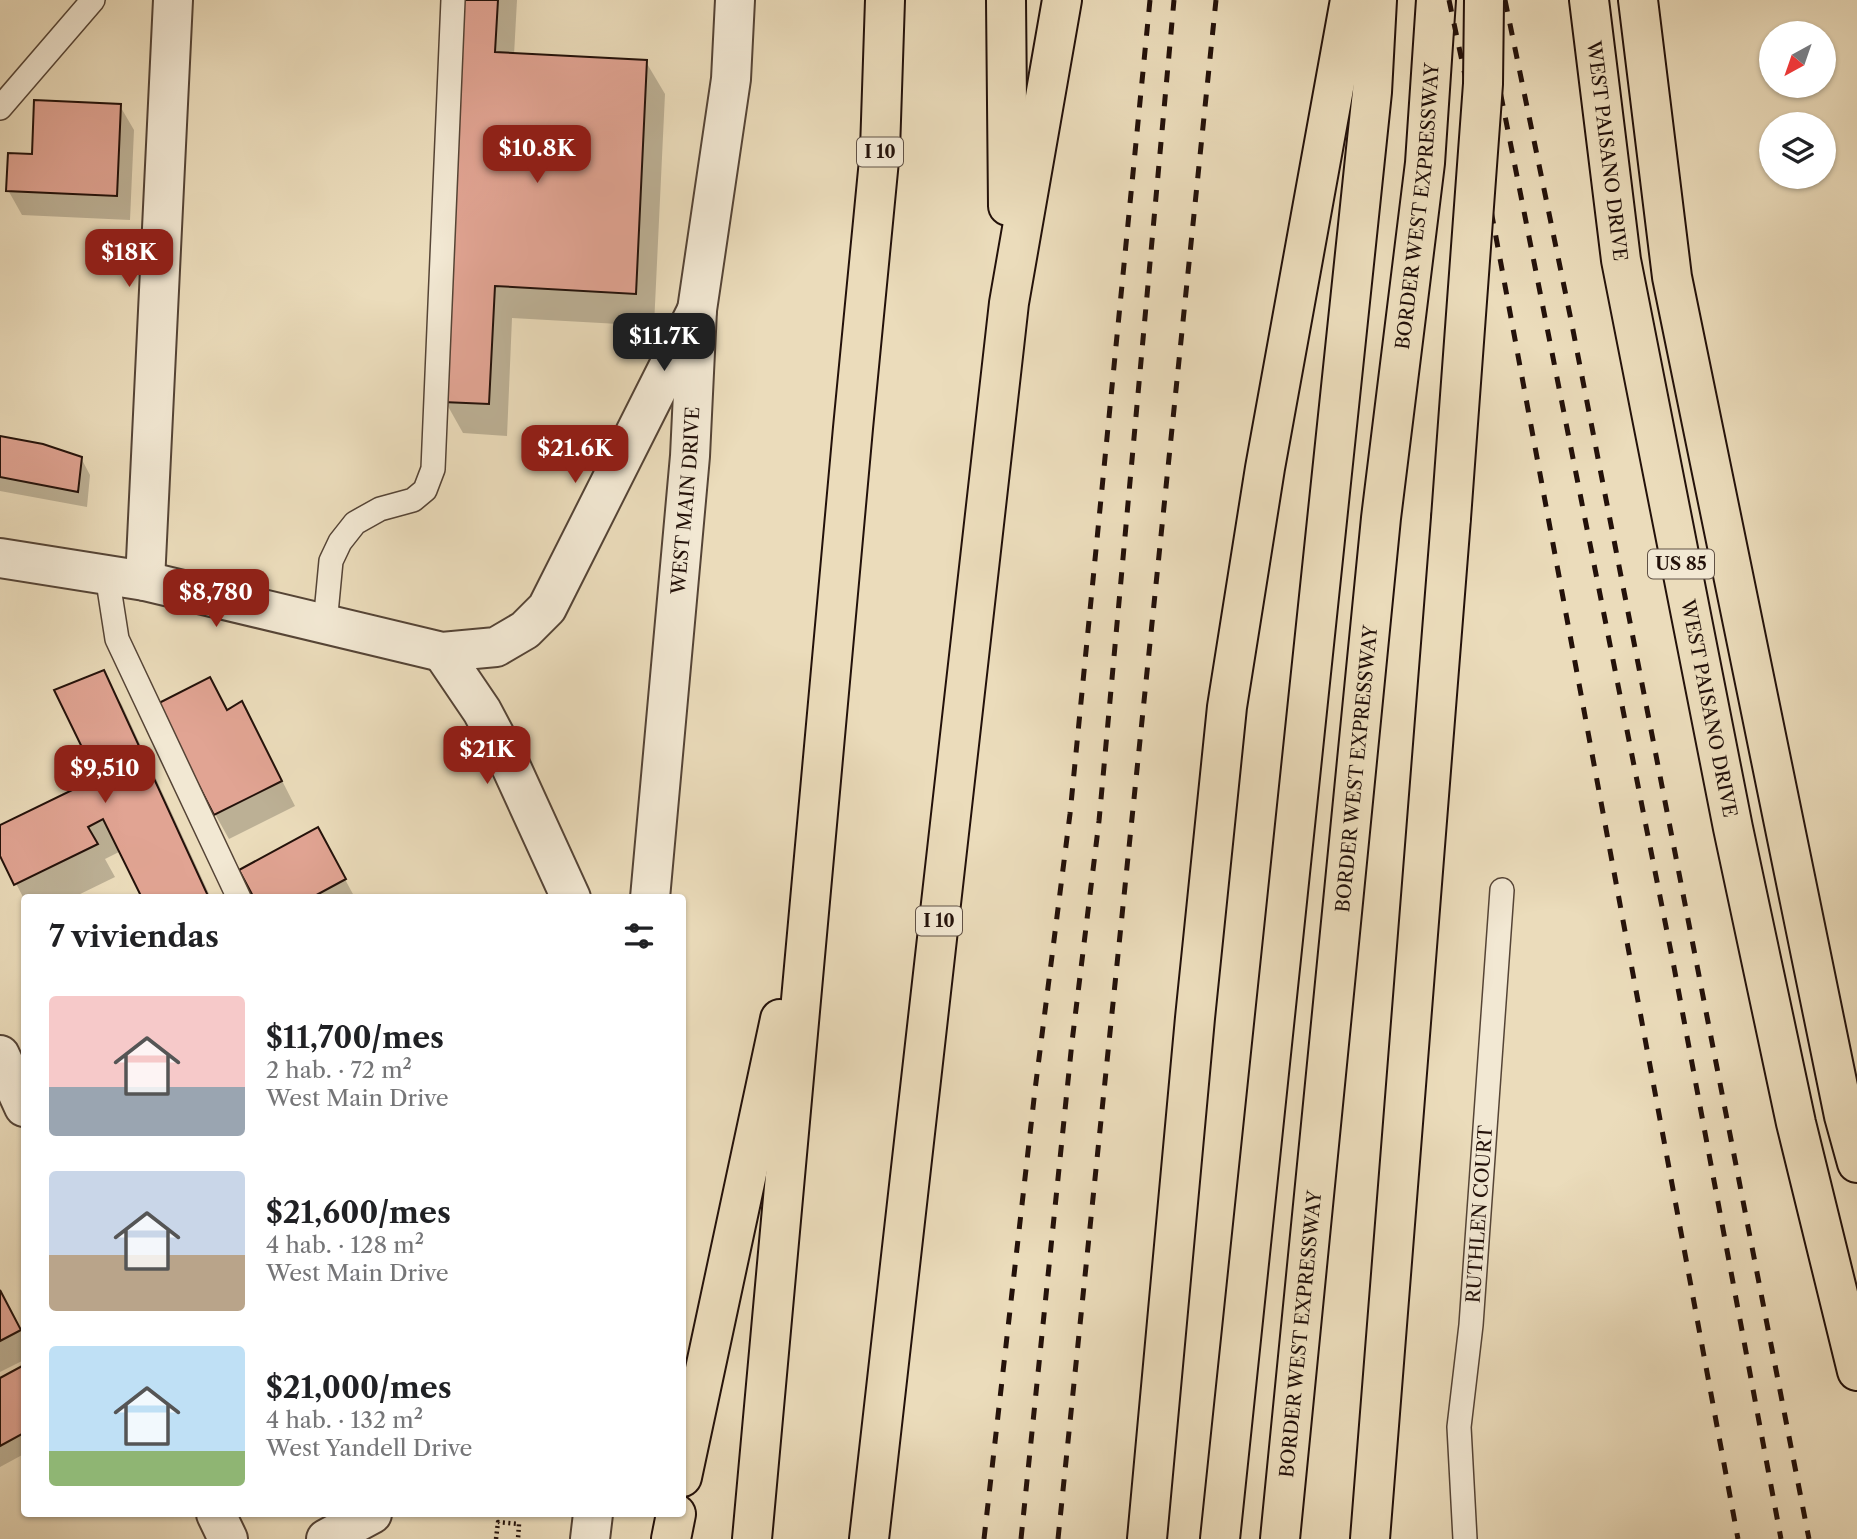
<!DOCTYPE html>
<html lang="es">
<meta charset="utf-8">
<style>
:root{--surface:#fff;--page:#f6f6f6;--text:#202124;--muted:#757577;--accent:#8f2418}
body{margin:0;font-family:"Libre Caslon Text",serif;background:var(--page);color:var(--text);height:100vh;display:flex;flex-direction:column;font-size:26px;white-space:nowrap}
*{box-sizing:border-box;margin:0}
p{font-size:23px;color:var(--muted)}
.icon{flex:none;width:38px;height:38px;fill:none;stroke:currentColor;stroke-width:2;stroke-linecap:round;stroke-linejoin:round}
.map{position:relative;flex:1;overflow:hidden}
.details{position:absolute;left:21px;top:894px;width:665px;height:623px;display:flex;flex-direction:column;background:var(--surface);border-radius:7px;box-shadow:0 2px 5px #0004}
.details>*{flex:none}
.needle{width:46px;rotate:220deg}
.buttons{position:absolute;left:1759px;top:21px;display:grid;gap:14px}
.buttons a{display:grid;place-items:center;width:77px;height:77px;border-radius:50%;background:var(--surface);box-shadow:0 2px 5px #0004;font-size:35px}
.price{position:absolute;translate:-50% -60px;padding:0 16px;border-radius:14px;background:var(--accent);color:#fff;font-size:23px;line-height:46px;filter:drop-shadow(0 2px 4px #0008)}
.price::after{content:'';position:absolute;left:50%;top:42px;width:21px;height:16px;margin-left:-10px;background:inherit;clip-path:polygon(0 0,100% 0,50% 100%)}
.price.active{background:#222;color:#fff}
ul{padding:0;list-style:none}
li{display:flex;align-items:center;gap:21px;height:175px;padding:0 28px}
li span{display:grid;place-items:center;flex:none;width:196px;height:140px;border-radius:7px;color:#555}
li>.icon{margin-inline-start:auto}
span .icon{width:84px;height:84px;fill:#fffc;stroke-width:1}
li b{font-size:30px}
h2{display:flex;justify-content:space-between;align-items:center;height:84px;padding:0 28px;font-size:30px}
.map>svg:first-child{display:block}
</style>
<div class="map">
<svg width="1857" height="1539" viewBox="0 0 1857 1539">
<rect width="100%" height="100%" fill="#ebdcbb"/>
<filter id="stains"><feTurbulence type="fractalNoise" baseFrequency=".00286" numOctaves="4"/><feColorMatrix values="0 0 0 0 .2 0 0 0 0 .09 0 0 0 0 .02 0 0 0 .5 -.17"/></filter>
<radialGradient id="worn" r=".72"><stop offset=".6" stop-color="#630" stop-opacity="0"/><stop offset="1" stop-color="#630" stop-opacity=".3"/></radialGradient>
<path fill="#0003" d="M 464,0 L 517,0 L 514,55 L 646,62 L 665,94 L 654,326 L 512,318 L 507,436 L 463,433 L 445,401 Z
M 120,106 L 134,130 L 130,220 L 22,215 L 8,190 L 33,155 Z
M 0,438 L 81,458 L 90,475 L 87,507 L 0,491 Z
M 103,673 L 122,705 L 211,898 L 144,898 L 121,851 L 105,859 L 115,877 L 72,898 L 24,899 L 0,852 L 0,827 L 99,779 Z
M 227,712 L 255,728 L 295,806 L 229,839 L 215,814 Z
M 327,846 L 354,896 L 256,898 Z
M 0,1292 L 24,1338 L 24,1360 L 0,1372 Z
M 24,1367 L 24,1454 L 0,1467 L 0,1380 Z"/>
<path fill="#e1a493" stroke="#23110a" stroke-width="2" d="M 462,0 L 498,0 L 495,52 L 647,60 L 636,294 L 495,286 L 489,404 L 443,402 Z
M 34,100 L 121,104 L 117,196 L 6,191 L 8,153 L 32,154 Z
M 0,436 L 43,444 L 82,457 L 78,492 L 0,477 Z
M 104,670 L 209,898 L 142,898 L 103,819 L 88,827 L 98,844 L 14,885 L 0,856 L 0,825 L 97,778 L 54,690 Z
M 210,677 L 227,710 L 242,701 L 282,781 L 214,815 L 157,704 Z
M 318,827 L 346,879 L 311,898 L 254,898 L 239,870 Z
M 0,1290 L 21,1330 L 0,1341 Z
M 24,1365 L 24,1433 L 0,1446 L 0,1378 Z"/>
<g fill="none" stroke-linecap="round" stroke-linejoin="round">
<defs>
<g id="service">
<path d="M 0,108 L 93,0"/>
<path d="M 107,575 L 117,639 L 239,898"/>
<path d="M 325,624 L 331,561 L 340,542 L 355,523 L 380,509 L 413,500 L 425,490 L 433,469 L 453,0"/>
<path id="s1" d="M 1465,1539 L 1459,1427 L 1471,1325 L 1502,890"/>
</g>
<path id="minor" d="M 145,581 L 173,0
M 0,1055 L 24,1107
M 216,1514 L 228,1539
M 326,1539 L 372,1514"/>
<g id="tertiary">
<path d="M 0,558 L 145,581 L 442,652 L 496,647 L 525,630 L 547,608 L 697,310"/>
<path d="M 442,652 L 482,711 L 507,758 L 571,898"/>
<path id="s2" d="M 650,898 L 690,456 L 697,310 L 731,79 L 735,0"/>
<path d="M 590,1539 L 593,1514"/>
</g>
<g id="primary">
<path id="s3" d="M 1589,0 L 1621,260 L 1733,828 L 1796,1123 L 1857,1371"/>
<path d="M 1638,0 L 1672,277 L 1844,1116 L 1857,1163"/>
</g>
<g id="motorway">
<path d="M 1006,0 L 1008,206"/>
<path d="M 682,1477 L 780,1019"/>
<path d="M 671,1539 L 676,1514"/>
<path d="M 752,1539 L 853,428 L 880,150 L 885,0"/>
<path d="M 869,1539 L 1009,303 L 1062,0"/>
<path d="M 1147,1539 L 1195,1018 L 1227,707 L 1265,468 L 1350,0"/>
<path d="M 1220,1539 L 1372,92 L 1377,0"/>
<path id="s4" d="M 1280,1539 L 1381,518 L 1425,163 L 1436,0"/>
<path d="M 1370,1539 L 1451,518"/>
</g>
</defs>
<use href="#service" stroke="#554436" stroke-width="26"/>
<use href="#minor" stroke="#554436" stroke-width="42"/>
<use href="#tertiary" stroke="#554436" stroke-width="42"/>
<use href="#primary" stroke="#23110a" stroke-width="42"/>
<use href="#motorway" stroke="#23110a" stroke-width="42"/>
<path stroke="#23110a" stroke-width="4.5" stroke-dasharray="2 3.5" stroke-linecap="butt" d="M 496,1539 L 498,1522 L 519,1524 L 518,1539"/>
<use href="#service" stroke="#f2e8d3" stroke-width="23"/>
<use href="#minor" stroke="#f2e8d3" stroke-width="38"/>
<use href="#tertiary" stroke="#f2e8d3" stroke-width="38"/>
<use href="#primary" stroke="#ebdcbb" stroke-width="38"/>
<use href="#motorway" stroke="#ebdcbb" stroke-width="38"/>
<path stroke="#23110a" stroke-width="5" stroke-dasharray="12 12" stroke-linecap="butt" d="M 1449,0 L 1472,108 L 1738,1539
M 1482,0 L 1674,967 L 1781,1539
M 1505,0 L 1571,320 L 1809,1539
M 984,1539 L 1035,1090 L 1070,814 L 1150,0
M 1021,1539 L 1072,1042 L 1099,821 L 1174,0
M 1058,1539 L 1216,0"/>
<defs>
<path id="motorway-bridge" d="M 1451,518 L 1483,84 L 1484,0"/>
</defs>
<use href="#motorway-bridge" stroke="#23110a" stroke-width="42" stroke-linecap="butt"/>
<use href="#motorway-bridge" stroke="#ebdcbb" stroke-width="38"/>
</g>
<g text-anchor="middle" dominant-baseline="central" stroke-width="7" stroke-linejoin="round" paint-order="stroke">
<g fill="#f2e8d3" stroke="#615246" stroke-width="2">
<rect x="857" y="137.5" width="46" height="29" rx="5"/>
<rect x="1648" y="549.5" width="66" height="29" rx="5"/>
<rect x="916" y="906.5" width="46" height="29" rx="5"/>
</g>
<g font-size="18" font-weight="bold" fill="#23110a">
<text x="880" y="152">I 10</text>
<text x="1681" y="564">US 85</text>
<text x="939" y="921">I 10</text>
</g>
<g font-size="19" fill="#23110a" stroke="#f2e8d3">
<text stroke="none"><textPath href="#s3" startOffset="152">WEST PAISANO DRIVE</textPath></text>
<text stroke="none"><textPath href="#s4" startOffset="1340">BORDER WEST EXPRESSWAY</textPath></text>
<text stroke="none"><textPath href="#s2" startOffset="399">WEST MAIN DRIVE</textPath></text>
<text stroke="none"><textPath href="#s3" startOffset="719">WEST PAISANO DRIVE</textPath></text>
<text stroke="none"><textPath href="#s4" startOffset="774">BORDER WEST EXPRESSWAY</textPath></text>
<text stroke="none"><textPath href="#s1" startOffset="326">RUTHLEN COURT</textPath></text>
<text stroke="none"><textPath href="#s4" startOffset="206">BORDER WEST EXPRESSWAY</textPath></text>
</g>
</g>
<rect width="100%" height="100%" filter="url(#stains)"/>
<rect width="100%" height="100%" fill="url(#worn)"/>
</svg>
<div class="buttons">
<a><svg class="needle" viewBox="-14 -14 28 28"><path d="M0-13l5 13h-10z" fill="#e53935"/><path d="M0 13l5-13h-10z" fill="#757577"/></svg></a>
<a><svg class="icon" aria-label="layers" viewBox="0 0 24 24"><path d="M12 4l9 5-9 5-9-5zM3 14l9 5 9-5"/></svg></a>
</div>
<b class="price" style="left:537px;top:185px">$10.8K</b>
<b class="price" style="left:129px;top:289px">$18K</b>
<b class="price active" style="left:664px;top:373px">$11.7K</b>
<b class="price" style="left:575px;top:485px">$21.6K</b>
<b class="price" style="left:216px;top:629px">$8,780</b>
<b class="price" style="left:487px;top:786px">$21K</b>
<b class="price" style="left:105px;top:805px">$9,510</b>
<section class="details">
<h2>7 viviendas<svg class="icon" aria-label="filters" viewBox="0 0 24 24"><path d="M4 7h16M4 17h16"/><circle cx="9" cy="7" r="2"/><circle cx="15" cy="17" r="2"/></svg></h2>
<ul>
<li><span style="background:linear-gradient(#f6c9c9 65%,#9aa5b1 0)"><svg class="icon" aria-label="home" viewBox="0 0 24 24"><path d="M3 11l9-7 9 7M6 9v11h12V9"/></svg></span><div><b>$11,700/mes</b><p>2 hab. · 72 m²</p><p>West Main Drive</p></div></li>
<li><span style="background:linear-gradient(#c9d6e8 60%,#b9a48a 0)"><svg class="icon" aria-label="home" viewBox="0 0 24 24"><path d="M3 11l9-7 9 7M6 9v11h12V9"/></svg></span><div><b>$21,600/mes</b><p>4 hab. · 128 m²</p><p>West Main Drive</p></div></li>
<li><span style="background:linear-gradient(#bfe0f5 75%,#8fb573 0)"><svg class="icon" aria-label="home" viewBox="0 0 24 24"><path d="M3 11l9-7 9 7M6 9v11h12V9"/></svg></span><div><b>$21,000/mes</b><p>4 hab. · 132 m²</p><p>West Yandell Drive</p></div></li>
</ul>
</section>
</div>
